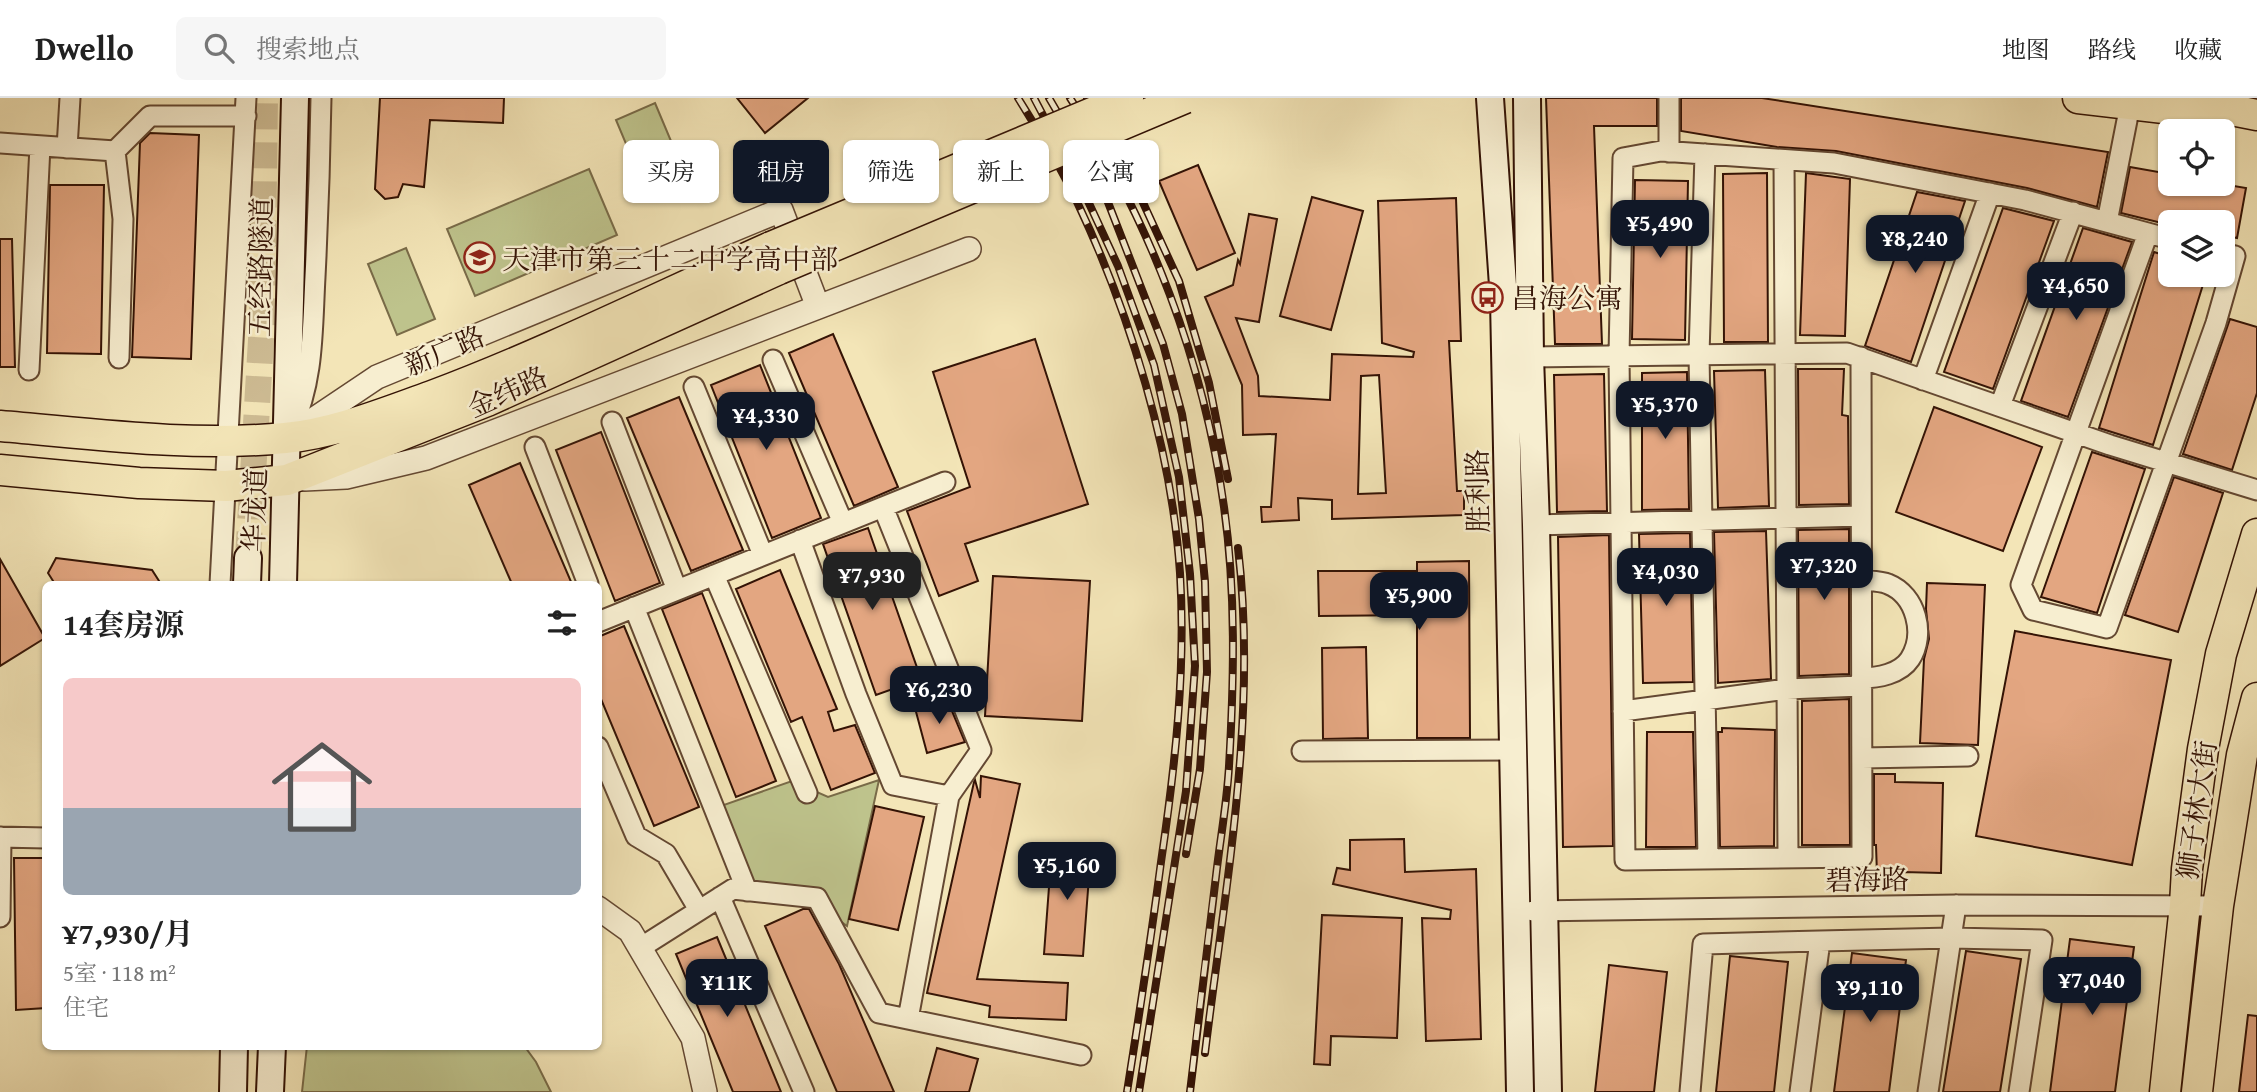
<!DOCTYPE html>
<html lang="zh">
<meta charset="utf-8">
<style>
:root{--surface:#fff;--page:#f6f6f6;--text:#222;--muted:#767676;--line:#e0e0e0;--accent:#111827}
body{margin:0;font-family:"Gentium Book Plus","Noto Serif SC",serif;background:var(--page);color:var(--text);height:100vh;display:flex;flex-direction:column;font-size:26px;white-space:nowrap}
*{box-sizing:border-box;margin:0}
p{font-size:23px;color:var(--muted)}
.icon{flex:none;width:38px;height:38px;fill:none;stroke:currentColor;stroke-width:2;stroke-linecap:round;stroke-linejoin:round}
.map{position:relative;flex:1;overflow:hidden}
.side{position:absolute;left:42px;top:483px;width:560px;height:469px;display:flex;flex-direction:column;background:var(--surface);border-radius:10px;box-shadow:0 2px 5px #0004}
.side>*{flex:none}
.banner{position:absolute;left:623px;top:42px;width:665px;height:63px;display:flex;gap:14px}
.tools{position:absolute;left:2158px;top:21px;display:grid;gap:14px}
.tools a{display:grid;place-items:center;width:77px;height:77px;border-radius:10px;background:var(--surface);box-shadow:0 2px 5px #0004;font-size:35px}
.price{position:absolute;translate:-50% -60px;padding:0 16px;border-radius:14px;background:var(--accent);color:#fff;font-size:23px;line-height:46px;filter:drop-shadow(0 2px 4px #0008)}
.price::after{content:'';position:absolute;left:50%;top:42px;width:21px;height:16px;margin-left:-10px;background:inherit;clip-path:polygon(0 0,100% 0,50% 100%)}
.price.selected{background:#222;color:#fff}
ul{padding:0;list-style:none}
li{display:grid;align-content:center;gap:14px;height:371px;padding:0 21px}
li+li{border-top:2px solid var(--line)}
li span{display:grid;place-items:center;height:217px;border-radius:10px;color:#555}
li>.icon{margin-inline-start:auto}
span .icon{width:126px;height:126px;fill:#fffc;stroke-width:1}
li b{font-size:30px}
h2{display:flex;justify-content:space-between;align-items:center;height:84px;padding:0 21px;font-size:30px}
.tag{padding:0 24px;border-radius:10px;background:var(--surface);box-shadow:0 2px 5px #0004;font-size:24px;line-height:63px}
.tag.selected{background:var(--accent);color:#fff}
header{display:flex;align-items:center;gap:42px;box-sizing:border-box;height:98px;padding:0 35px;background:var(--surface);border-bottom:2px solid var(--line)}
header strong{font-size:33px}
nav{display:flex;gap:38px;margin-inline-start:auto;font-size:24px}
.search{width:490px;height:63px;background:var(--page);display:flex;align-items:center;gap:18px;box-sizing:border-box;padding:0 24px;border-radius:10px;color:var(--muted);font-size:26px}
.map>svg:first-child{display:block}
</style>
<header>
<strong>Dwello</strong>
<div class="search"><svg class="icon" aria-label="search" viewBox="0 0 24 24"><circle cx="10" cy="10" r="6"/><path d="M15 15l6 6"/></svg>搜索地点</div>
<nav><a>地图</a><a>路线</a><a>收藏</a></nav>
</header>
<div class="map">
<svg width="2257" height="994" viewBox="0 0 2257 994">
<rect width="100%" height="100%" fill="#f3e5b7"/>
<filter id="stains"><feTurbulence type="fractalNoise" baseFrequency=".00286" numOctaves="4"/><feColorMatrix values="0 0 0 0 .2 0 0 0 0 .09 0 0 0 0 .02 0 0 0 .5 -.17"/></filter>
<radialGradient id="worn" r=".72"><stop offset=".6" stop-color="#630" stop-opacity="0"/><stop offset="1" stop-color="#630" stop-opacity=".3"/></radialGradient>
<path fill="#bec38c" stroke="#796b48" stroke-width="2" d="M 655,5 L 684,74 L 645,91 L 616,22 Z
M 589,71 L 617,137 L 475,198 L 447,131 Z
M 406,150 L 435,221 L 397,237 L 368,166 Z
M 879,682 L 847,828 L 806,798 L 749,790 L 718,709 L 792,683 L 828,699 Z
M 307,948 L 525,949 L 536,964 L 551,994 L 302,994 Z"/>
<path fill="#e3a681" stroke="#341305" stroke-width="2" fill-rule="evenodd" d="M 380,0 L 504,0 L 503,25 L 430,22 L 424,89 L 403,86 L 398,99 L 385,101 L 375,91 Z
M 737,0 L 808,0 L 765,35 Z
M 1546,0 L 1657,0 L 1657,28 L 1594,28 L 1602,246 L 1555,246 Z
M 1681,0 L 1762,0 L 2108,54 L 2097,109 L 2027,90 L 1836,53 L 1777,49 L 1681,33 Z
M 150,35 L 199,37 L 191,261 L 132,259 L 140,45 Z
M 1198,67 L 1235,155 L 1197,172 L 1159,83 Z
M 2130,69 L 2170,76 L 2170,86 L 2222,86 L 2246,90 L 2237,140 L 2222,137 L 2222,124 L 2170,124 L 2170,127 L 2121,115 Z
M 1767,75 L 1768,244 L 1724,244 L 1723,76 Z
M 1806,75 L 1850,81 L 1845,238 L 1800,237 Z
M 1635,82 L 1688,83 L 1685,242 L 1632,241 Z
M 50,87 L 104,87 L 101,256 L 47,255 Z
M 1917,94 L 1965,103 L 1911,264 L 1865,248 Z
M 1312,99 L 1363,113 L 1331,232 L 1280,218 Z
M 1456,100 L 1461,243 L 1449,243 L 1457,393 L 1464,393 L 1464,417 L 1332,421 L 1332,402 L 1298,400 L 1299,422 L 1262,424 L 1261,409 L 1271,409 L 1276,336 L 1243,337 L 1242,287 L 1205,199 L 1233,187 L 1238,162 L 1240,166 L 1249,116 L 1277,121 L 1259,224 L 1236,220 L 1258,278 L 1259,298 L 1330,302 L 1332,256 L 1413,259 L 1414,254 L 1382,245 L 1378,103 ZM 1379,277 L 1386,395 L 1358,396 L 1361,278 Z
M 2003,110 L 2054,123 L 1993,291 L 1944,274 Z
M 2083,130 L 2132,144 L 2068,319 L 2021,303 Z
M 0,141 L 12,141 L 15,269 L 0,269 Z
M 2154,154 L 2170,159 L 2170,177 L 2206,177 L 2153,347 L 2099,330 Z
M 2230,221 L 2257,229 L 2257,295 L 2232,372 L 2183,356 Z
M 833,236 L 898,389 L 854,408 L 789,255 Z
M 1035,241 L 1088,406 L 965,446 L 978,483 L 939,498 L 907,413 L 970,389 L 933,274 Z
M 760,267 L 821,420 L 772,440 L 711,287 Z
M 1798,271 L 1844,271 L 1842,317 L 1848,318 L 1849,406 L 1799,407 Z
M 1765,272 L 1769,408 L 1718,410 L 1714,273 Z
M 1687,274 L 1689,411 L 1642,412 L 1642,275 Z
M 1604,276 L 1607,413 L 1557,414 L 1554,277 Z
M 679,299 L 743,452 L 691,473 L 627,320 Z
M 1934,309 L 2042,349 L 2003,453 L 1896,414 Z
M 601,334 L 660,485 L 615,503 L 556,352 Z
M 2092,354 L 2145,371 L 2097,515 L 2041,499 Z
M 520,365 L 572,486 L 512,486 L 469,387 Z
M 2174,379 L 2223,395 L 2178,534 L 2125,517 Z
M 868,430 L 921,581 L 876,597 L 823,446 Z
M 1849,431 L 1849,576 L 1799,578 L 1798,432 Z
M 1766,433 L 1771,581 L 1718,585 L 1714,434 Z
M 1690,435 L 1693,584 L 1643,585 L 1639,436 Z
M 1609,437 L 1613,748 L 1563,749 L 1558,439 Z
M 56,460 L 152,472 L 161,486 L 55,486 L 48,475 Z
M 0,461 L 45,540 L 0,568 Z
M 1469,463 L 1470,640 L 1417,640 L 1417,517 L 1319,518 L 1318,473 L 1417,473 L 1417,464 Z
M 780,472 L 837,611 L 828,614 L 834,633 L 855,627 L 875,675 L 831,692 L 802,619 L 791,624 L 736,491 Z
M 993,478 L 1090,483 L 1082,623 L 985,618 Z
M 1927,485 L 1985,487 L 1978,647 L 1920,645 L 1924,561 L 1929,541 L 1926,511 Z
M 702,495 L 776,683 L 736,699 L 662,511 Z
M 624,528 L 699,709 L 654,728 L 598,594 L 598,539 Z
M 2015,533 L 2171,562 L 2132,767 L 1976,738 Z
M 1366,549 L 1368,640 L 1323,641 L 1322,550 Z
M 947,601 L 965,644 L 927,655 L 915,610 Z
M 1849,601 L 1850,747 L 1802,747 L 1802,603 Z
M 1722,630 L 1775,632 L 1774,748 L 1720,749 L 1718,634 L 1722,634 Z
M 1647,634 L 1693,634 L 1696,749 L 1646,749 Z
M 1874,676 L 1895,676 L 1895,684 L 1943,685 L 1941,775 L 1903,774 L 1903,776 L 1877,777 L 1876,747 L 1874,747 Z
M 981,678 L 1020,686 L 977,881 L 1068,885 L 1066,922 L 989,919 L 990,908 L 927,895 L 974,684 L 975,682 L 980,700 Z
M 875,708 L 924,719 L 898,832 L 849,821 Z
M 1404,741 L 1405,774 L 1476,771 L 1481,941 L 1426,943 L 1422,820 L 1450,821 L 1451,812 L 1333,786 L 1337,770 L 1350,772 L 1350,742 Z
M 1052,749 L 1091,752 L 1083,858 L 1044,856 Z
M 14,760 L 46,760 L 46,910 L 16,912 Z
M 803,811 L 809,811 L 839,866 L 894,994 L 837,994 L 765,828 Z
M 1322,817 L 1402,820 L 1397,940 L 1331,938 L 1330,967 L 1314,966 Z
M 717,839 L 781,994 L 733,994 L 676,856 Z
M 2070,841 L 2134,849 L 2115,994 L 2050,994 Z
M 1966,853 L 2021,861 L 2000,994 L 1943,994 Z
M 1852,855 L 1906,862 L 1889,994 L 1834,994 Z
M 1730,858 L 1788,864 L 1774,994 L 1716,994 Z
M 1609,867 L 1667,874 L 1654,994 L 1595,994 Z
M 2248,917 L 2257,918 L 2257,994 L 2239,994 Z
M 937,950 L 978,961 L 969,994 L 925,994 Z"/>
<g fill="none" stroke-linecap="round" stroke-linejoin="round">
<path stroke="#cdbb93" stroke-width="26" stroke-dasharray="26 13" stroke-linecap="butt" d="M 248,460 L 262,225 L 265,0"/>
<defs>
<path id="minor" d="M 1669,0 L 1669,54
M 0,45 L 115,53 L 150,18 L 246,18
M 67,50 L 70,0
M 115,53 L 123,121 L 119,260
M 1705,56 L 1699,257 L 1708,761
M 1784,62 L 1788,760
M 2107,124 L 2130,7
M 2148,135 L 2021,487 L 2033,512 L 2107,530 L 2216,225 L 2235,158 L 2222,155
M 1530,259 L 1847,255 L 2110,347 L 2257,392
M 1861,259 L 1862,759 L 1625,762 L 1619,258 L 1623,60 L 1661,53 L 1834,65 L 2025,102 L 2170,141
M 773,262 L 843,425
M 29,272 L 40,48
M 1923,282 L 1990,95
M 694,289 L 763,457
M 2000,308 L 2073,114
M 612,324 L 677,492
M 291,332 C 314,282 312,233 315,179 C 318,119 320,60 321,0
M 535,349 L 588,486
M 883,409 L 981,652 L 949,698 L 908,921
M 1536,427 L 1861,418
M 800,442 L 856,596 L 893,687 L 949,698
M 714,477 L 807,695
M 1861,482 C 1870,483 1881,483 1888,486 C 1916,497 1926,536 1910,561 C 1900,576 1878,580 1861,580
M 220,486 L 246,0
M 634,509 L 747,793
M 598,524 L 945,384
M 1623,613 L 1787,591 L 1861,588
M 598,649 L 636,738 L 666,756 L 699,812
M 1302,653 L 1514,652
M 1862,660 L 1968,658
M 0,739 L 46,740
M 720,799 L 804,994
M 1533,813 L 1956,807 L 2218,808
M 0,819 L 1,739
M 640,850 L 733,791 L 817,800 L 879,915 L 1081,957
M 1690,994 L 1703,846 L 1820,843
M 1800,994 L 1820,843 L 1951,840 L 2042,842 L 2019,994
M 1928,994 L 1956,807"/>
<path id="tertiary" d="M 289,338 L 377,279 L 781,112 L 818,209
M 304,381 L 346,379 L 426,360 L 969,151
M 598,810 L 630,833 L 693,940 L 705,994"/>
<path id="secondary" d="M 1490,0 L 1504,202 L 1520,994
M 1527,0 L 1530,259 L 1536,427 L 1548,994
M 247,486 L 248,460
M 283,486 L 295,0
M 233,994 L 234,948
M 270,994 L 272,948"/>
<path id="primary" d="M 2078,0 L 2164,10 L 2214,9
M 2196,5 L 2257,17
M 0,328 C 95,336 190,349 285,340 C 336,335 384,315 432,298 C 547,255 659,199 771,149
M 0,372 L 139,385 L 226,388 L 287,382 L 487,303 L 779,171
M 2165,994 L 2185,807 L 2187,771 L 2203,651 L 2221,556 L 2257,436
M 2197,994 L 2218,808 L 2242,657 L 2257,600"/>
</defs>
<use href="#minor" stroke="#644832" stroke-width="23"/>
<use href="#tertiary" stroke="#644832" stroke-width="26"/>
<use href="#secondary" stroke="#341305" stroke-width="30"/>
<use href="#primary" stroke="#341305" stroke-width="33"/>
<use href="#minor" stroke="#f7eed0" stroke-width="19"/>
<use href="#tertiary" stroke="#f7eed0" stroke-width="23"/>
<use href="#secondary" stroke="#f7eed0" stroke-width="26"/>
<use href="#primary" stroke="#f3e5b7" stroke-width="30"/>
<defs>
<path id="rail" d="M 1018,0 C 1039,34 1061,69 1078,106 C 1130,216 1172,353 1180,475 C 1186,572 1175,669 1161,764 C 1151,841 1139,918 1127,994
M 1034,0 L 1087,101 L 1118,168 L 1154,267 L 1179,379 L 1190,476 L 1195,568 L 1186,693 L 1139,994
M 1049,0 L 1104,94 L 1163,246 L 1182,316 L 1199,421 L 1205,484 L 1207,574 L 1200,671 L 1186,756
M 1070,0 C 1150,122 1204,264 1224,409 C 1236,494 1234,582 1229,668 C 1227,705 1220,742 1216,778 C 1207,850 1198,922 1190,994
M 1087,0 L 1134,85 L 1179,183 L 1209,285 L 1228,381
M 1205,955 C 1225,789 1258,618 1238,450"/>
</defs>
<use href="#rail" stroke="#341305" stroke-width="8"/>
<use href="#rail" stroke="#f7eed0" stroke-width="5" stroke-dasharray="16" stroke-linecap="butt"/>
<defs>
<path id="primary-bridge" d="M 771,149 L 1128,0
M 779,171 L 1185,0"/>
</defs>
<use href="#primary-bridge" stroke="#341305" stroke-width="33" stroke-linecap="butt"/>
<use href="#primary-bridge" stroke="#f3e5b7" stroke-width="30"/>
</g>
<defs>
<symbol id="school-ring" viewBox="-11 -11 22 22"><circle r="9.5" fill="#f7eed0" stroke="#8f2418" stroke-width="1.5"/><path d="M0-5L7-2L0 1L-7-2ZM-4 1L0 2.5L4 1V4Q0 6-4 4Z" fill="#8f2418"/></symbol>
<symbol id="bus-ring" viewBox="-11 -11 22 22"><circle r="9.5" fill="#f7eed0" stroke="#8f2418" stroke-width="1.5"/><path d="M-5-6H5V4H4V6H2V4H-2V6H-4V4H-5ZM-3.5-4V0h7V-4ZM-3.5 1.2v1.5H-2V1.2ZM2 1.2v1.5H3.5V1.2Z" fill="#8f2418"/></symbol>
</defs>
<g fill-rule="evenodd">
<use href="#school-ring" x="462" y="142" width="35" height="35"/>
<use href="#bus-ring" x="1470" y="182" width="35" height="35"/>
</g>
<g text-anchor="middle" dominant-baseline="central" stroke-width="5" stroke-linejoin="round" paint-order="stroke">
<g font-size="28" fill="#341305" stroke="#f7eed0" text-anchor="start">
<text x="502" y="160">天津市第三十二中学高中部</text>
<text x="1511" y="199">昌海公寓</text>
</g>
<g font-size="28" fill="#341305" stroke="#f7eed0">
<text transform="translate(260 169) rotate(-89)">五经路隧道</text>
<text transform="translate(444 252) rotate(-23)">新广路</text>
<text transform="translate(507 293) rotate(-24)">金纬路</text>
<text transform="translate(1477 393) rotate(-91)">胜利路</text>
<text transform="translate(254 412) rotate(-88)">华龙道</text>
<text transform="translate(2196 712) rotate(-82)">狮子林大街</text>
<text transform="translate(1867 781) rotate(-1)">碧海路</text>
</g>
</g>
<rect width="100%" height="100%" filter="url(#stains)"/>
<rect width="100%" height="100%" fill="url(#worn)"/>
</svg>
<div class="tools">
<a><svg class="icon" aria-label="locate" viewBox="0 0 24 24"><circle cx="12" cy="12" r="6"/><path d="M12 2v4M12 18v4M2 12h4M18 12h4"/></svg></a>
<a><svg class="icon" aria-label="layers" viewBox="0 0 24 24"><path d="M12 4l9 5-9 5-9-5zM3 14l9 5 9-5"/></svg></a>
</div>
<b class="price" style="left:1660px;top:162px">¥5,490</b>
<b class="price" style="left:1915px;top:177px">¥8,240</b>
<b class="price" style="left:2076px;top:224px">¥4,650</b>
<b class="price" style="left:1665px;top:343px">¥5,370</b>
<b class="price" style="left:766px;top:354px">¥4,330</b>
<b class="price" style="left:1824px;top:504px">¥7,320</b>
<b class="price" style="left:1666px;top:510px">¥4,030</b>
<b class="price selected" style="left:872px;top:514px">¥7,930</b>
<b class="price" style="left:1419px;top:534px">¥5,900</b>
<b class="price" style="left:939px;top:628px">¥6,230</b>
<b class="price" style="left:1067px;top:804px">¥5,160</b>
<b class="price" style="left:2092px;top:919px">¥7,040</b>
<b class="price" style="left:727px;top:921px">¥11K</b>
<b class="price" style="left:1870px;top:926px">¥9,110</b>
<div class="banner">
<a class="tag">买房</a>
<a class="tag selected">租房</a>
<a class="tag">筛选</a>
<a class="tag">新上</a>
<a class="tag">公寓</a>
</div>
<section class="side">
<h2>14套房源<svg class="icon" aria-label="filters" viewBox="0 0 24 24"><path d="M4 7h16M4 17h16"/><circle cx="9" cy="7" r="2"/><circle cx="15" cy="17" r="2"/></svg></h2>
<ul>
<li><span style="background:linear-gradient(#f6c9c9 60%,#9aa5b1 0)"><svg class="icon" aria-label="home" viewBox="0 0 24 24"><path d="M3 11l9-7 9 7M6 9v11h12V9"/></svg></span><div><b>¥7,930/月</b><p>5室 · 118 m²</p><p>住宅</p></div></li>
</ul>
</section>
</div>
